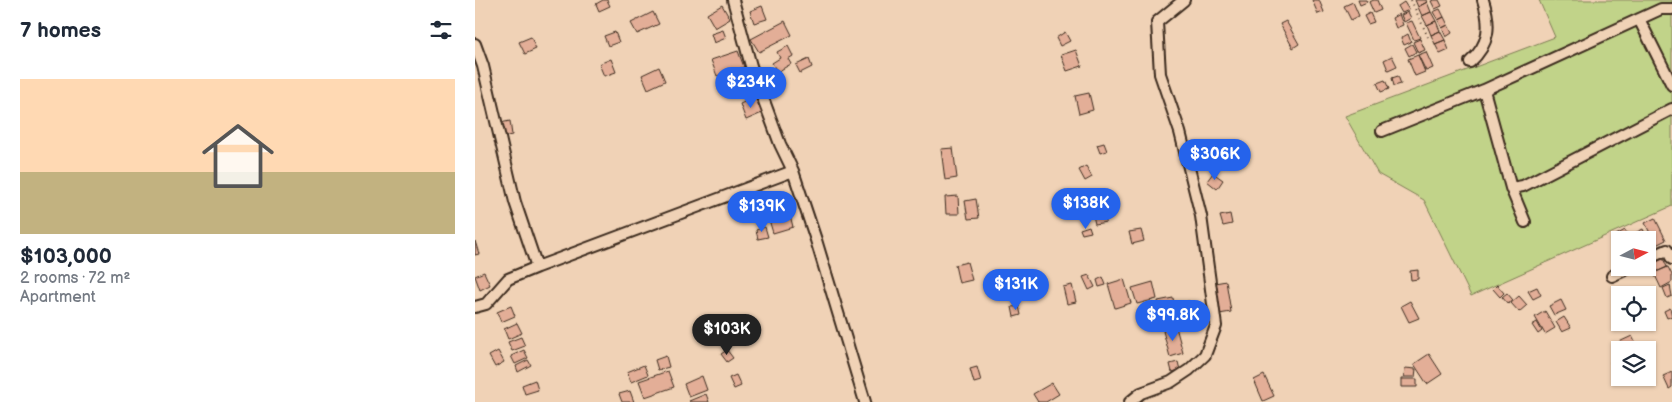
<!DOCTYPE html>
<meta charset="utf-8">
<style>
:root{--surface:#fff;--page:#f2f2f3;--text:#1f2937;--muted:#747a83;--line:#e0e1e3;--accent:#2563eb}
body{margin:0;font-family:"Balsamiq Sans",sans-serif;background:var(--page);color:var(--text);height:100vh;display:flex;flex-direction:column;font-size:19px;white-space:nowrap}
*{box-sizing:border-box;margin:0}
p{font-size:16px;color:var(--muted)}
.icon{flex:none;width:28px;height:28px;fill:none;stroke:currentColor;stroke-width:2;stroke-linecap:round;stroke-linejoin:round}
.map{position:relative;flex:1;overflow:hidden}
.drawer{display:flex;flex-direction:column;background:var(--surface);width:475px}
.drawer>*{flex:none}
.needle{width:32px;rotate:83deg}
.controls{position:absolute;left:1136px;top:231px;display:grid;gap:10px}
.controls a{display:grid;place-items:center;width:45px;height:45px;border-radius:0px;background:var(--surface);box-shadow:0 1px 4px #0004;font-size:25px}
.price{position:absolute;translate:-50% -42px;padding:0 11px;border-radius:18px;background:var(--accent);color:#fff;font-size:16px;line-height:32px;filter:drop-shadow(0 1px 2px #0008)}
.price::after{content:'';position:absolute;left:50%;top:30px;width:15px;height:11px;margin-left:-8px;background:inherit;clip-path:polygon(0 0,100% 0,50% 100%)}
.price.current{background:#222;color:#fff}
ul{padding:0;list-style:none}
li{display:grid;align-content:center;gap:10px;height:265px;padding:0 20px}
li+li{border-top:1px solid var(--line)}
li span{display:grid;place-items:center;height:155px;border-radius:0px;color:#555}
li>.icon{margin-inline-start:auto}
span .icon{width:90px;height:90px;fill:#fffc;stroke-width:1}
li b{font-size:21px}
h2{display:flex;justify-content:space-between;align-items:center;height:60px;padding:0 20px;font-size:21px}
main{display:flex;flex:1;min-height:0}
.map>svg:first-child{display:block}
</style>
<main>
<section class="drawer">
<h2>7 homes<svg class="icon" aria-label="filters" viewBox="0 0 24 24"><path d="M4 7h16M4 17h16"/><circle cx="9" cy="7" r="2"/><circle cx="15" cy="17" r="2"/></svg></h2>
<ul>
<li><span style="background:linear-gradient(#ffd9b3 60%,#c2b280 0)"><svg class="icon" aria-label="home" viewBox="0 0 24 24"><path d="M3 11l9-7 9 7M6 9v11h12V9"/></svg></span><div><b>$103,000</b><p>2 rooms · 72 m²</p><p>Apartment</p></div></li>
</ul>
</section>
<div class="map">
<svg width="1197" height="402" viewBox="0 0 1197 402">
<rect width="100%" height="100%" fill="#f0d2b6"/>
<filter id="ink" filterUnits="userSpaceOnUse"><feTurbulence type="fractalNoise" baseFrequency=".02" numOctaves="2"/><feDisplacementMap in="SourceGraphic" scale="10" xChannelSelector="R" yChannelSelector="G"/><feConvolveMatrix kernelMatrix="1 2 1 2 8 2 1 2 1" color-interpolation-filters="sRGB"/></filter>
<g filter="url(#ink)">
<path fill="#c1d389" stroke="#7e7e54" d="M 1064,0 L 1197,0 L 1197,206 L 996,296 L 949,200 L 903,174 L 870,116 L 1080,37 Z"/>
<path fill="#e3ae97" stroke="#3b2a1e" d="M 128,0 L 132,0 L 135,6 L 124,11 L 121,4 Z
M 837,0 L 844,0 L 849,12 L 843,14 Z
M 883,0 L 891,0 L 892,2 L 885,5 Z
M 899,0 L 902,0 L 906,10 L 899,13 L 894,2 Z
M 940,0 L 951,0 L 952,2 L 943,7 Z
M 959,0 L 964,0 L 967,6 L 960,9 L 956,1 Z
M 878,2 L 884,16 L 876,20 L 869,6 Z
M 929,2 L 934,10 L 927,13 L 923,6 Z
M 952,2 L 956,12 L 947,16 L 943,7 Z
M 247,5 L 255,19 L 240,28 L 232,14 Z
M 287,6 L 292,19 L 279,23 L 275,11 Z
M 965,9 L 969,17 L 963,20 L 958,12 Z
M 178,12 L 184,24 L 162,34 L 156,23 Z
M 933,12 L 936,18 L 929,22 L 926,15 Z
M 956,12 L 961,21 L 952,25 L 947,16 Z
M 895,13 L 899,22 L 893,24 L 889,16 Z
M 924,14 L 928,25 L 921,28 L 917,18 Z
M 969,17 L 973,25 L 967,28 L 963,20 Z
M 310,21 L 317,35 L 284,52 L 276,39 Z
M 811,21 L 824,44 L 818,48 L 805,24 Z
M 937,21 L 945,38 L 939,40 L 931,23 Z
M 961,21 L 965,31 L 956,35 L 952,25 Z
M 973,25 L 977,33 L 971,37 L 967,28 Z
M 248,30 L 251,38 L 239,43 L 236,34 Z
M 965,31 L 970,40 L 960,44 L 956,35 Z
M 140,32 L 144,42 L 133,46 L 129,36 Z
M 590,32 L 595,41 L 585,46 L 581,38 Z
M 933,34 L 936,42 L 929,45 L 926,38 Z
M 56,37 L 61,49 L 50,54 L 44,42 Z
M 945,39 L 950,50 L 943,53 L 938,42 Z
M 970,40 L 974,50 L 965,54 L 960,44 Z
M 937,44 L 941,52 L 934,56 L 930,48 Z
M 313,46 L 318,56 L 313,59 L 316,64 L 302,72 L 297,63 L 305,58 L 302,52 Z
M 601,50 L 607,66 L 592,71 L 586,55 Z
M 263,51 L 269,67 L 242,76 L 236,60 Z
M 951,52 L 958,68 L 951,71 L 943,55 Z
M 943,55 L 950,72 L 940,76 L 933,59 Z
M 917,56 L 922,66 L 913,70 L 909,60 Z
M 136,59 L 141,72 L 129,76 L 124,64 Z
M 334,59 L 337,67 L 325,73 L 321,65 Z
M 184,67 L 190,81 L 173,89 L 167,75 Z
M 923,76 L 926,84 L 919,86 L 917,78 Z
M 910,80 L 914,89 L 906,92 L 902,83 Z
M 614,93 L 618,110 L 604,114 L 600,96 Z
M 280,97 L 287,113 L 271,120 L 265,104 Z
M 35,121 L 37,135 L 27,137 L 25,123 Z
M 629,143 L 632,151 L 625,153 L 622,145 Z
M 478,148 L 482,178 L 470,180 L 466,149 Z
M 611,166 L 617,177 L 610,181 L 604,170 Z
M 738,173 L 748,180 L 742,189 L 732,181 Z
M 483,196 L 484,214 L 471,214 L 470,197 Z
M 501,199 L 504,218 L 493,219 L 490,201 Z
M 313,207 L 318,227 L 298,233 L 292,213 Z
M 628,208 L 631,222 L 620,224 L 617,211 Z
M 755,214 L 757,224 L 748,226 L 745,216 Z
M 1180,218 L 1191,240 L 1181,245 L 1170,223 Z
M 614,226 L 616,232 L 607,234 L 605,229 Z
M 290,227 L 293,237 L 283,239 L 281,230 Z
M 1168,229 L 1175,245 L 1172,246 L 1172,240 L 1158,240 L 1156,235 Z
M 666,230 L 669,241 L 657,244 L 654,232 Z
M 1150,230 L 1155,240 L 1145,240 L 1145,243 L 1141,235 Z
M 0,241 L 4,254 L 0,255 Z
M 1188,258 L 1192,267 L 1181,272 L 1177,263 Z
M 492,262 L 497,280 L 484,283 L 480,265 Z
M 1193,267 L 1197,275 L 1197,282 L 1186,288 L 1179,273 Z
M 943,270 L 943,279 L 936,280 L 935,271 Z
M 9,272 L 15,285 L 5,290 L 0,276 Z
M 614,275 L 620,287 L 614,290 L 608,277 Z
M 628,277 L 631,285 L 624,287 L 622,280 Z
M 649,279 L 656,303 L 640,308 L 633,284 Z
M 751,281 L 756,312 L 744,314 L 740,283 Z
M 678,282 L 682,299 L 662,304 L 657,288 Z
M 597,285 L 601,302 L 592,304 L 588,287 Z
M 1022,285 L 1029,293 L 1025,297 L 1018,289 Z
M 1195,285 L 1197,296 L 1192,298 L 1188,288 Z
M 1062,287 L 1066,295 L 1058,299 L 1053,291 Z
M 1032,293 L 1038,300 L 1033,304 L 1027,297 Z
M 1044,296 L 1052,305 L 1044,312 L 1036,303 Z
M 698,298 L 703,324 L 688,327 L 683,301 Z
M 1086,300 L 1091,310 L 1079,315 L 1074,306 Z
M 714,301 L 716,312 L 703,315 L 700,304 Z
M 935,301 L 944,318 L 934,322 L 926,306 Z
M 36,306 L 40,316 L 26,322 L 22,312 Z
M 544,306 L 546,315 L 539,317 L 537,307 Z
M 1195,308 L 1197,316 L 1192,318 L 1189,311 Z
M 1070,311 L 1080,328 L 1070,334 L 1060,317 Z
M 1089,317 L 1096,328 L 1087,332 L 1081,322 Z
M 1062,322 L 1067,331 L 1063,334 L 1057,325 Z
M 42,323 L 47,333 L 33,339 L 29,329 Z
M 701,327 L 708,353 L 695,357 L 688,331 Z
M 1157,336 L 1164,350 L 1148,350 L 1144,342 Z
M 46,337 L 50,346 L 37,351 L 33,342 Z
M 49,350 L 53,358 L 40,364 L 36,356 Z
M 252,350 L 258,358 L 252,362 L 246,354 Z
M 23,351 L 29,362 L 20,367 L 14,356 Z
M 954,354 L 967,374 L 952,384 L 939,364 Z
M 191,356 L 194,367 L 183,370 L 180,360 Z
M 1145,356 L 1145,372 L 1141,374 L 1135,362 Z
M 53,360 L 56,365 L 43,372 L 41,366 Z
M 703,362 L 705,370 L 697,372 L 695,364 Z
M 169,365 L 173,375 L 156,382 L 152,372 Z
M 502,367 L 506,381 L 499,383 L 495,369 Z
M 930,368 L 941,369 L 940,377 L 929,377 Z
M 193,371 L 199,387 L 170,397 L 164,381 Z
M 1197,372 L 1197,387 L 1194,389 L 1188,376 Z
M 261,375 L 266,386 L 259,389 L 254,378 Z
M 789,375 L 799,396 L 788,401 L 779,380 Z
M 227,376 L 232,390 L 214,397 L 209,384 Z
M 926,379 L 942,379 L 942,387 L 926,387 Z
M 60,380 L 63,390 L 50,394 L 47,385 Z
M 577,383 L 584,394 L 571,402 L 563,402 L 558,394 Z
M 155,391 L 159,402 L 147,402 L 144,394 Z
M 231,394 L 234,402 L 215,402 L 214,401 Z"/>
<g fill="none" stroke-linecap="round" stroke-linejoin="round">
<defs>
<path id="minor" d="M 258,0 L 276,66 L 305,144 L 318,171 L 341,240 L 390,402
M 1164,19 L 1197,85
M 0,44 L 8,66 L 40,202 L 62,267
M 995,62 C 1015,44 1016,25 1008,0
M 1009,90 L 1036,188 L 1050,222
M 907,131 L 1009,90 L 1186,9 L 1197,9
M 1036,188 L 1048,186 L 1197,109
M 1172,259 L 1192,250 L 1197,259
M 1137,276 L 1154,268
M 0,307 L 11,304 L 33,279 L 62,267 L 318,171
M 655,402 L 666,393 L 696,382 L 714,370 L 730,355 L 741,326 L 726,216 L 705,132 L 685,74 L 682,22 L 709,0"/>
</defs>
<use href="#minor" stroke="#3b2a1e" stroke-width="14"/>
<path stroke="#3b2a1e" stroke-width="2" stroke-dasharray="1 4" stroke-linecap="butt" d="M 936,0 L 953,37"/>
<use href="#minor" stroke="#f0d2b6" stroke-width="10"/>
</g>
</g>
</svg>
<div class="controls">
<a><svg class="needle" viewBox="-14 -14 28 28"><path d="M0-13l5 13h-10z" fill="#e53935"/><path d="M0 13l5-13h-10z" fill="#747a83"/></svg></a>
<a><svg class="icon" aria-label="locate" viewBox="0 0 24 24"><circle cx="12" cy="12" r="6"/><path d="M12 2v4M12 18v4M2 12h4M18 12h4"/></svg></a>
<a><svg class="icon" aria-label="layers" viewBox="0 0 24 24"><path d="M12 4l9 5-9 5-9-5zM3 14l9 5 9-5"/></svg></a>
</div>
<b class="price" style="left:276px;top:109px">$234K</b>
<b class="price" style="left:740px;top:181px">$306K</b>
<b class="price" style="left:611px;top:230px">$138K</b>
<b class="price" style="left:287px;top:233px">$139K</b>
<b class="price" style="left:541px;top:311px">$131K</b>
<b class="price" style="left:698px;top:342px">$99.8K</b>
<b class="price current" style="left:252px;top:356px">$103K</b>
</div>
</main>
